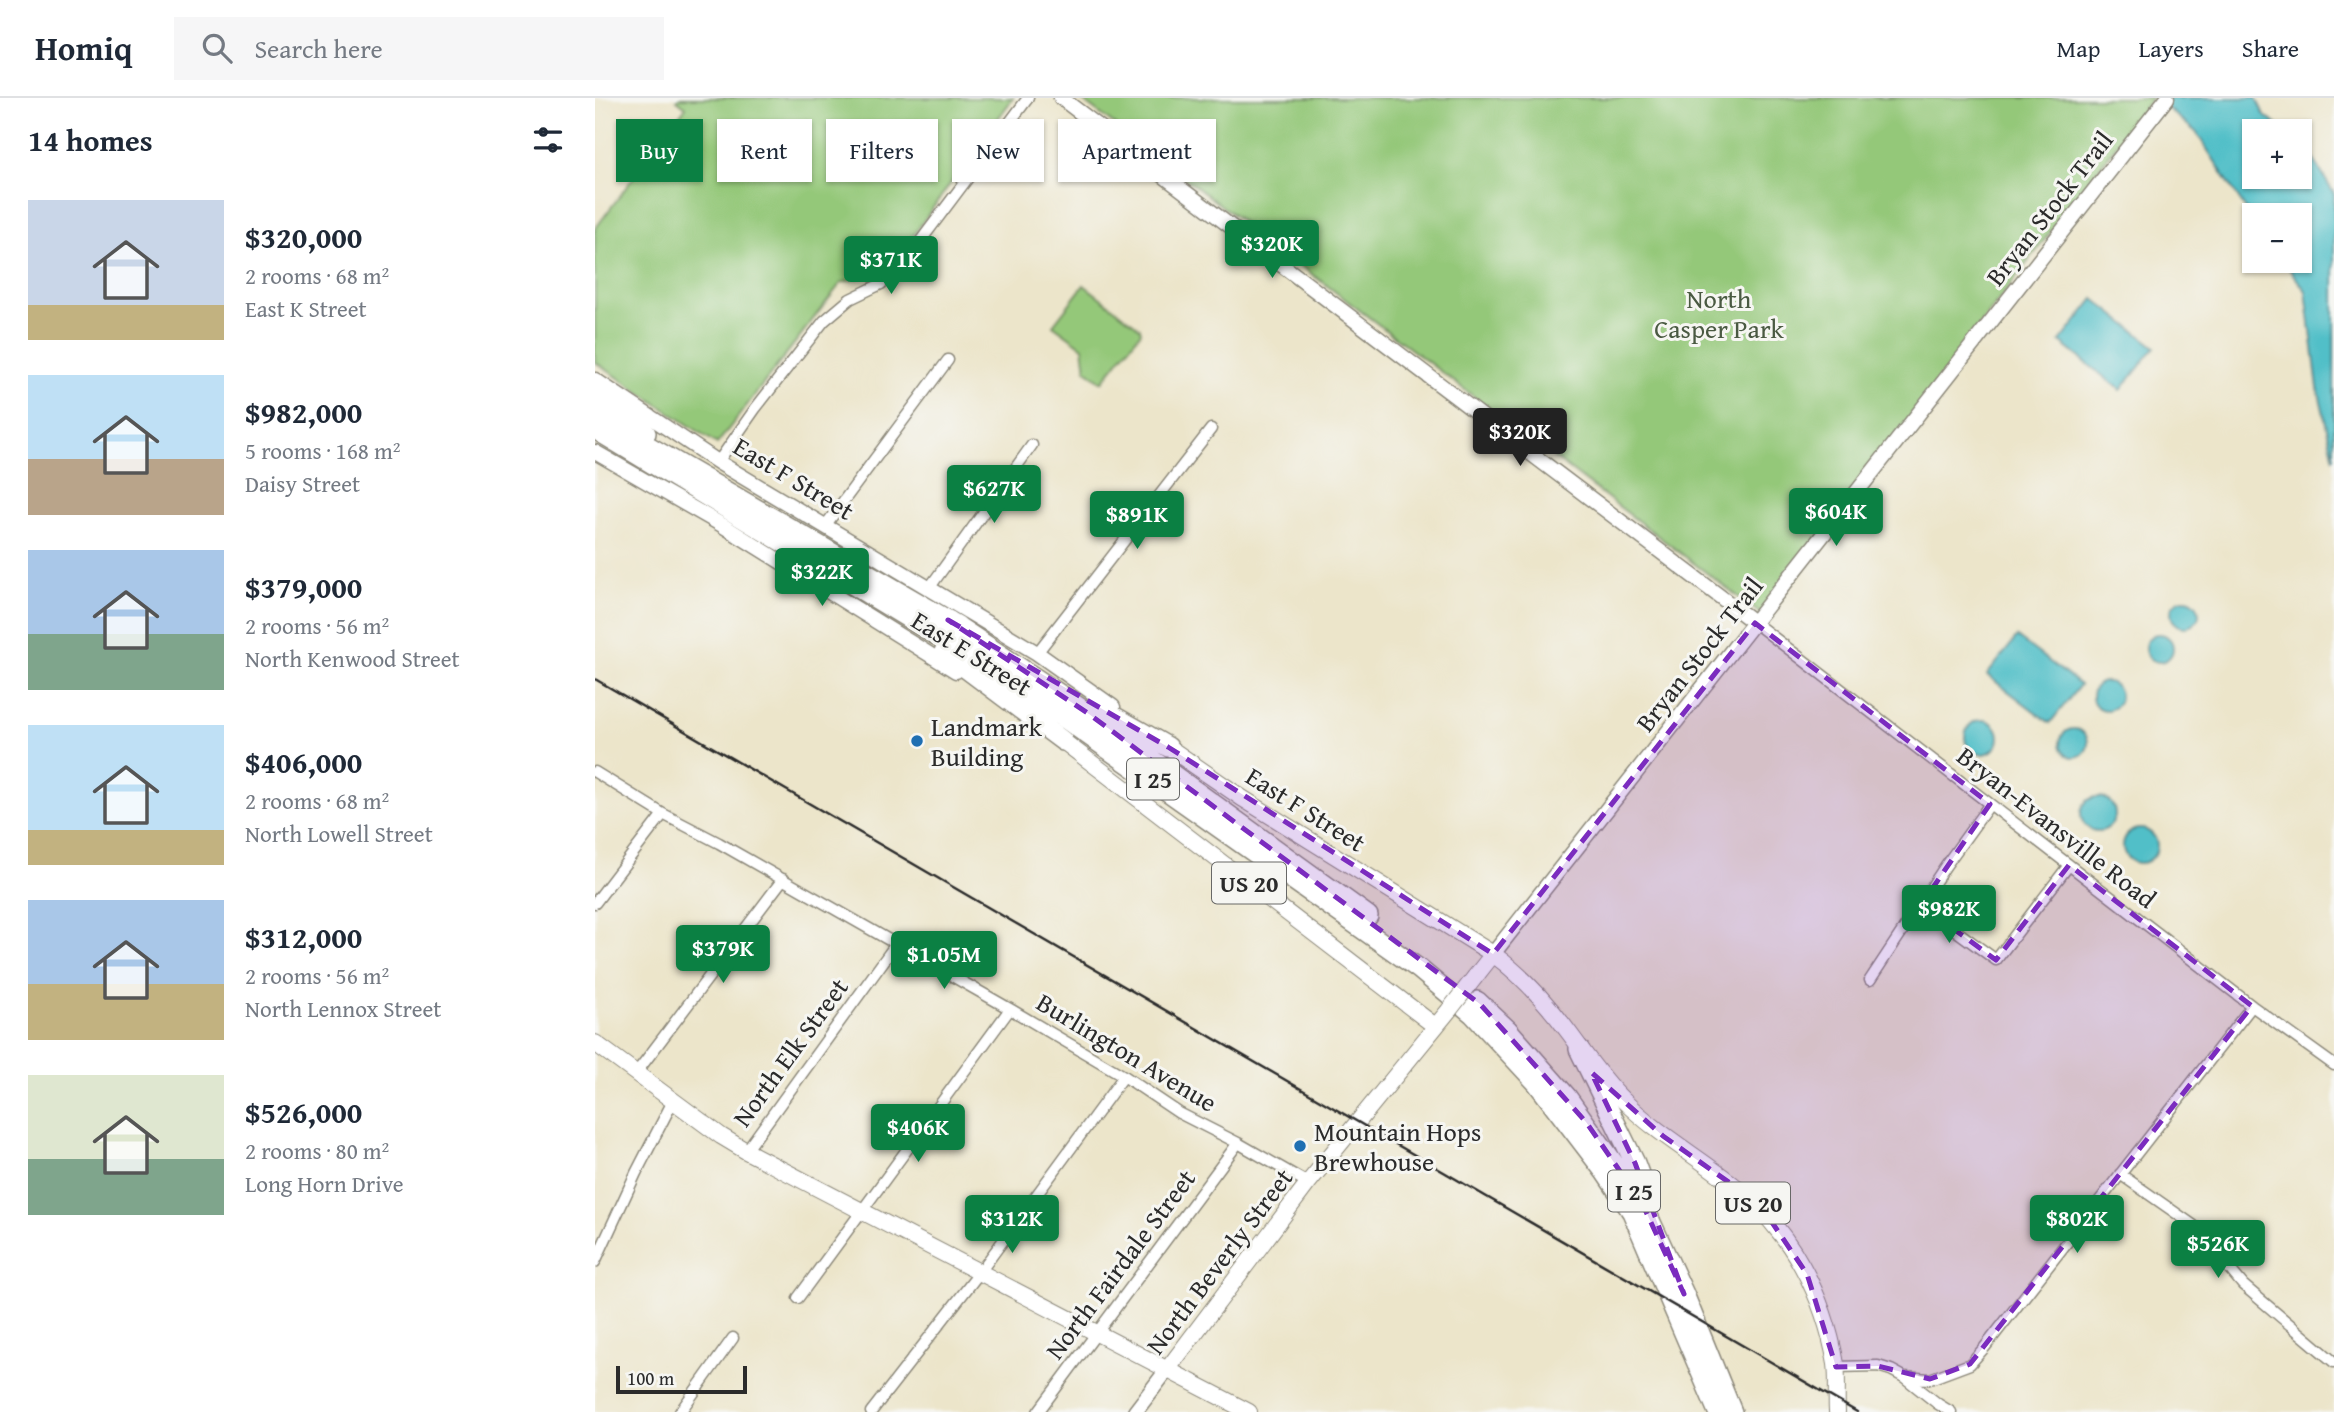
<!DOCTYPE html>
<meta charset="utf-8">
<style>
:root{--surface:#fff;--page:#f6f6f7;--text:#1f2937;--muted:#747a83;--line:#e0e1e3;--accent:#0b8043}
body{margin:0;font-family:"Gentium Book Plus",serif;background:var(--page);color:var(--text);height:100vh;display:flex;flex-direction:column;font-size:26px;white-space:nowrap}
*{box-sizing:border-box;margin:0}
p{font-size:23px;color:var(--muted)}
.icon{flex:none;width:38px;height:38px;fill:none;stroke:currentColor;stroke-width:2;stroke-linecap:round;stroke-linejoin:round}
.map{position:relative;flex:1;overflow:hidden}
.details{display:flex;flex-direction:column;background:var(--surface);width:595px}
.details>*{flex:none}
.guide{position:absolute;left:21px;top:21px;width:665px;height:63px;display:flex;gap:14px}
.fabs{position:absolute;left:1647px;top:21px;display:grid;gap:14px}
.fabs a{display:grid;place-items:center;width:70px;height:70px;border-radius:0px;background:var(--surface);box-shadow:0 2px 5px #0004;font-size:35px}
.scale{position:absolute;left:21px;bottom:18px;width:131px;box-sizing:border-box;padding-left:7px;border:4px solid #2b2b2b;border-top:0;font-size:19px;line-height:24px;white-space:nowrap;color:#2b2b2b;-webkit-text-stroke:5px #f6f6f2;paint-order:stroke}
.price{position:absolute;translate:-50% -60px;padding:0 16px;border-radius:7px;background:var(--accent);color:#fff;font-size:23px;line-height:46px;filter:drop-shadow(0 2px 4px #0008)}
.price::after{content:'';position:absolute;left:50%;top:42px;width:21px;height:16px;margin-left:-10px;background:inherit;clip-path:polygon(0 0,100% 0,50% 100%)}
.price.active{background:#222;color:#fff}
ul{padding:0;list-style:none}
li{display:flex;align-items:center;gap:21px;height:175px;padding:0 28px}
li span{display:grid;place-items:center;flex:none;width:196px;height:140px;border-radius:0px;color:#555}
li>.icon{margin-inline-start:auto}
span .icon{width:84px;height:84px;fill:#fffc;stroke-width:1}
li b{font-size:30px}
h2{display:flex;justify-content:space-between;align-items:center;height:84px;padding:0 28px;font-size:30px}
.chip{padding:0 24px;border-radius:0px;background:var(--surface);box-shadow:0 2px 5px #0004;font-size:24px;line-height:63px}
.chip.active{background:var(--accent);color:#fff}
header{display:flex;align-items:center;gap:42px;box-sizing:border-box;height:98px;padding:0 35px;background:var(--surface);border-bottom:2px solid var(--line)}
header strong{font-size:33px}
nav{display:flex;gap:38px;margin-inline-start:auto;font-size:24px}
.search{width:490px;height:63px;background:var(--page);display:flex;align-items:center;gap:18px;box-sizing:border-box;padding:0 24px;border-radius:0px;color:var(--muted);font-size:26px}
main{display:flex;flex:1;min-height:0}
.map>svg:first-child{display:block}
</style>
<header>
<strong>Homiq</strong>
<div class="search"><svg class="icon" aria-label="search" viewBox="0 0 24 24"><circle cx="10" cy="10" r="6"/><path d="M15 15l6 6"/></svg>Search here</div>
<nav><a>Map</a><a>Layers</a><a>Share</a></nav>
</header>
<main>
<section class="details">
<h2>14 homes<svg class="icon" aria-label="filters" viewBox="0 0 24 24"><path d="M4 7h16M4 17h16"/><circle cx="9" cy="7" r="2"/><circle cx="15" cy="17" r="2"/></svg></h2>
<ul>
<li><span style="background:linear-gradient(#c9d6e8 75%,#c2b280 0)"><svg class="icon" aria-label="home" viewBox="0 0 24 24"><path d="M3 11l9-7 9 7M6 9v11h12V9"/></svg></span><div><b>$320,000</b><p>2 rooms · 68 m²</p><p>East K Street</p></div></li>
<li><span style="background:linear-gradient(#bfe0f5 60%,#b9a48a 0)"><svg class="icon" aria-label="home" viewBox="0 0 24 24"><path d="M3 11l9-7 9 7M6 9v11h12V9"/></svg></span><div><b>$982,000</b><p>5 rooms · 168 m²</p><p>Daisy Street</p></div></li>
<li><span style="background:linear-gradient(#a9c7e8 60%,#7fa58c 0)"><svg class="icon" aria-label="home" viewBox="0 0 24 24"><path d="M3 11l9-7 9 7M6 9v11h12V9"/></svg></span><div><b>$379,000</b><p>2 rooms · 56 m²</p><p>North Kenwood Street</p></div></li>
<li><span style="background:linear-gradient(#bfe0f5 75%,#c2b280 0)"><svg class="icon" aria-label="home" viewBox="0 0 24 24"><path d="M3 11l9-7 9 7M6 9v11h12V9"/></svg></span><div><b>$406,000</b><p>2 rooms · 68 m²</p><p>North Lowell Street</p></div></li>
<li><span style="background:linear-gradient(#a9c7e8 60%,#c2b280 0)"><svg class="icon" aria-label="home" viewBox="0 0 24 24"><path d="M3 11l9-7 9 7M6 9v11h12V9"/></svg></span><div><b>$312,000</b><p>2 rooms · 56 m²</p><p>North Lennox Street</p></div></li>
<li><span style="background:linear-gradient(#dfe7d0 60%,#7fa58c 0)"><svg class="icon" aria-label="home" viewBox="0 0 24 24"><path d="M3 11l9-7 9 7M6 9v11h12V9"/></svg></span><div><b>$526,000</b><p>2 rooms · 80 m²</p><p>Long Horn Drive</p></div></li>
</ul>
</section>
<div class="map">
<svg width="1739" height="1314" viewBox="0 0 1739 1314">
<rect width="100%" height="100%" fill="#f6f6f2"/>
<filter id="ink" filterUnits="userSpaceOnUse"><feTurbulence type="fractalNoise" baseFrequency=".0143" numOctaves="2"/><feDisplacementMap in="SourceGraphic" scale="14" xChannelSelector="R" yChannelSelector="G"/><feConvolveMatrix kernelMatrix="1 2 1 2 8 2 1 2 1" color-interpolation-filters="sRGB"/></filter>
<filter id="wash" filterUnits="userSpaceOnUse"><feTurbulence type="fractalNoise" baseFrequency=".00686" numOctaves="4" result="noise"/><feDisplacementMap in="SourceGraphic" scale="28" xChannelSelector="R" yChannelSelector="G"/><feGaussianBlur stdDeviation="1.57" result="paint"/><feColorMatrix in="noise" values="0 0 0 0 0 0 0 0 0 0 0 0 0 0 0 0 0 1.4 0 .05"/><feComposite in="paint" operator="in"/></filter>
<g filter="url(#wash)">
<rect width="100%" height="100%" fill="#ece5ca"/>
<path fill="#94c879" stroke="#607a52" stroke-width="2" d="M 84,0 L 418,0 L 294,170 L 246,185 L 122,346 L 0,264 L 0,131 L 91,9 L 82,2 Z
M 484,0 L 1557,0 L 1166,516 Z
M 489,187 L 545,230 L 546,234 L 507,284 L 491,272 L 488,249 L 458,227 Z"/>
<path fill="#51bfc8" stroke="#3e757a" stroke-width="2" d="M 1560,0 L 1661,0 L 1670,18 L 1690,33 L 1659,33 L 1659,79 L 1704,79 L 1705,44 L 1712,50 L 1739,96 L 1739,361 L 1723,290 L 1711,193 L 1688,163 L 1704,163 L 1704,117 L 1659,117 L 1659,124 L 1601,34 Z
M 1499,201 L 1560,249 L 1526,292 L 1465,244 Z
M1576 515a14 14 0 1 1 28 0a14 14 0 1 1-28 0Z
M1550 550a14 14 0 1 1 28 0a14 14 0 1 1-28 0Z
M 1422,539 L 1485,587 L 1455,625 L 1392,577 Z
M1497 598a14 14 0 1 1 28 0a14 14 0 1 1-28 0Z
M1370 639a17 17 0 1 1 34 0a17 17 0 1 1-34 0Z
M1465 645a14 14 0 1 1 28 0a14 14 0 1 1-28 0Z
M1486 716a17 17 0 1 1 34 0a17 17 0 1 1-34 0Z
M1528 748a17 17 0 1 1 34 0a17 17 0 1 1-34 0Z"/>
</g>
<g filter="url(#ink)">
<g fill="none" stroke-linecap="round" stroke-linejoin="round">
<defs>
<path id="street" d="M 123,364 L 160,311 L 229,223 L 255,201 L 286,186 L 306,169 L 433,0
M 230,428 L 353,262
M 335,489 L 437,347
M 1160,525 L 1657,908 L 1739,967
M 442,555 L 616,331
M 0,674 L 68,716 L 124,745 L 415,911 L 529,978 L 584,1015 L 643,1045 L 713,1085
M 0,805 L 68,716
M 1326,807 L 1401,862 L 1474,767
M 1275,882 L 1351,767 L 1395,706
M 42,974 L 188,781
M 151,1053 L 301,846
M 1525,1076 L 1598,1127 L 1648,1187 L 1739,1264
M 0,1164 L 41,1075 L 78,1003
M 203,1200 L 415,911
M 1241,1269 L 1283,1268 L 1296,1272 L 1309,1279 L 1335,1281 L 1375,1266 L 1390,1249 L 1657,908
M 1309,1279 L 1343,1306 L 1356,1314
M 85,1314 L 138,1240
M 276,1314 L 385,1174 L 529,978
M 443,1314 L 643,1045"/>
<path id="secondary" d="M 466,0 L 1160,525
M 0,282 L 123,364 L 442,555 L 518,609
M 0,354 L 127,427 L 361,573
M 898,856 L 1572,0
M 540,1314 L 572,1272"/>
<path id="primary" d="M 468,643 L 840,928
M 573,649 L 647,700 L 898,856 C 928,878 953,906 975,936 C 992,959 1008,983 1028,1002 C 1063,1037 1104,1059 1142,1090 C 1196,1134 1229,1197 1241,1266 C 1243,1282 1241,1298 1242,1314
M 880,879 L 898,856
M 0,945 L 126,1038 L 151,1053 L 654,1314
M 572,1272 L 713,1085 L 855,911"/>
<path id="highway" d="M 0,296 L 51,335
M 0,317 L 363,528
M 0,331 L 414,581 L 824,871 L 878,916 L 942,985 L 1010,1074 L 1037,1114 L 1123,1314
M 353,522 L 494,616 L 773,818
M 349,554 L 468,643
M 501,608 L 573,649
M 882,903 L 913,932 L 972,999 L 1047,1105 L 1089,1196 L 1137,1314
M 984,951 L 1040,1065 L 1053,1100"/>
</defs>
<use href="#street" stroke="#8c887a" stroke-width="13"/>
<use href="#secondary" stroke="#8c887a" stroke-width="17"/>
<use href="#primary" stroke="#8c887a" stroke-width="18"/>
<use href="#highway" stroke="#8c887a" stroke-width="22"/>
<use href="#street" stroke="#fff" stroke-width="10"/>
<use href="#secondary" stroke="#fff" stroke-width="14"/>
<use href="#primary" stroke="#fff" stroke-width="16"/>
<use href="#highway" stroke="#fff" stroke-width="19"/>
<path stroke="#2b2b2b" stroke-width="2.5" d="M 0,581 L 1262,1314"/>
<defs>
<path id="primary-bridge" d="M 855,911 L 880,879"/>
</defs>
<use href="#primary-bridge" stroke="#8c887a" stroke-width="18" stroke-linecap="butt"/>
<use href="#primary-bridge" stroke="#fff" stroke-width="16"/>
</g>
</g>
<path fill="#7b2cbf" fill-opacity="0.2" stroke="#7b2cbf" stroke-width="5" stroke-dasharray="14 9" stroke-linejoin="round" d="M 353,522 L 573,649 L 898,856 L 1160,525 L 1395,706 L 1326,807 L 1401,862 L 1474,767 L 1657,908 L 1375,1266 L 1335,1281 L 1283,1268 L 1241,1269 L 1212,1176 L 1174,1120 L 1142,1090 L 1068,1038 L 996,974 L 1040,1065 L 1089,1196 L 1047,1105 L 991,1024 L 885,906 L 494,616 Z"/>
<g fill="#1f6fb2" stroke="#f6f6f2" stroke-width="2.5">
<circle cx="322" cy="643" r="7"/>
<circle cx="705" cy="1048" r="7"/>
</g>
<g text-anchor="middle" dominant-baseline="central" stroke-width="6" stroke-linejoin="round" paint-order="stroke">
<g fill="#f6f6f2" stroke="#686867" stroke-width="2">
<rect x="532" y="660.5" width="52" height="41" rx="5"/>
<rect x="617" y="764.5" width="74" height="41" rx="5"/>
<rect x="1013" y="1072.5" width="52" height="41" rx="5"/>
<rect x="1121" y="1084.5" width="74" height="41" rx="5"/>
</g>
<g font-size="24" font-weight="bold" fill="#2b2b2b">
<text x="558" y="681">I 25</text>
<text x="654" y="785">US 20</text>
<text x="1039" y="1093">I 25</text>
<text x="1158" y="1105">US 20</text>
</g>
<g font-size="26" fill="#2b2b2b" stroke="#f6f6f2">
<text transform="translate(1454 110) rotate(-52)">Bryan Stock Trail</text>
<text transform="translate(199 380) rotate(31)">East F Street</text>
<text transform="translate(377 555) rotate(32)">East E Street</text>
<text transform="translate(1104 556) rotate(-52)">Bryan Stock Trail</text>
<text transform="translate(711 711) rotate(32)">East F Street</text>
<text transform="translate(1462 729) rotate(38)">Bryan-Evansville Road</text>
<text transform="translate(195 954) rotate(-54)">North Elk Street</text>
<text transform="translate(532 954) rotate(31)">Burlington Avenue</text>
<text transform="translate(624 1163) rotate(-53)">North Beverly Street</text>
<text transform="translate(525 1166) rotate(-53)">North Fairdale Street</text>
</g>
<g font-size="26" fill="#4a5a42" stroke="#f6f6f2">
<text x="1124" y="200">North<tspan x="1124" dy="30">Casper Park</tspan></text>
</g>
<g font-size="26" fill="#2b2b2b" stroke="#f6f6f2" text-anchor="start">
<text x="336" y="628">Landmark<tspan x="336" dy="30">Building</tspan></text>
<text x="719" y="1033">Mountain Hops<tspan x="719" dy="30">Brewhouse</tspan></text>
</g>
</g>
</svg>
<div class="fabs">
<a>+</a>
<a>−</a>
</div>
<div class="scale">100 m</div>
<b class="price" style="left:677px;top:182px">$320K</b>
<b class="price" style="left:296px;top:198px">$371K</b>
<b class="price active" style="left:925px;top:370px">$320K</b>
<b class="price" style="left:399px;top:427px">$627K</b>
<b class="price" style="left:1241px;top:450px">$604K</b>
<b class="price" style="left:542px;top:453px">$891K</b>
<b class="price" style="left:227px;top:510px">$322K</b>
<b class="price" style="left:1354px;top:847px">$982K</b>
<b class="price" style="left:128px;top:887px">$379K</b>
<b class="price" style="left:349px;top:893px">$1.05M</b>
<b class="price" style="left:323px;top:1066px">$406K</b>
<b class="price" style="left:417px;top:1157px">$312K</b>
<b class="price" style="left:1482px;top:1157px">$802K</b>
<b class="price" style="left:1623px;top:1182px">$526K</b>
<div class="guide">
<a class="chip active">Buy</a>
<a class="chip">Rent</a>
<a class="chip">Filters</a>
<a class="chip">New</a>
<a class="chip">Apartment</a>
</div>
</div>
</main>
